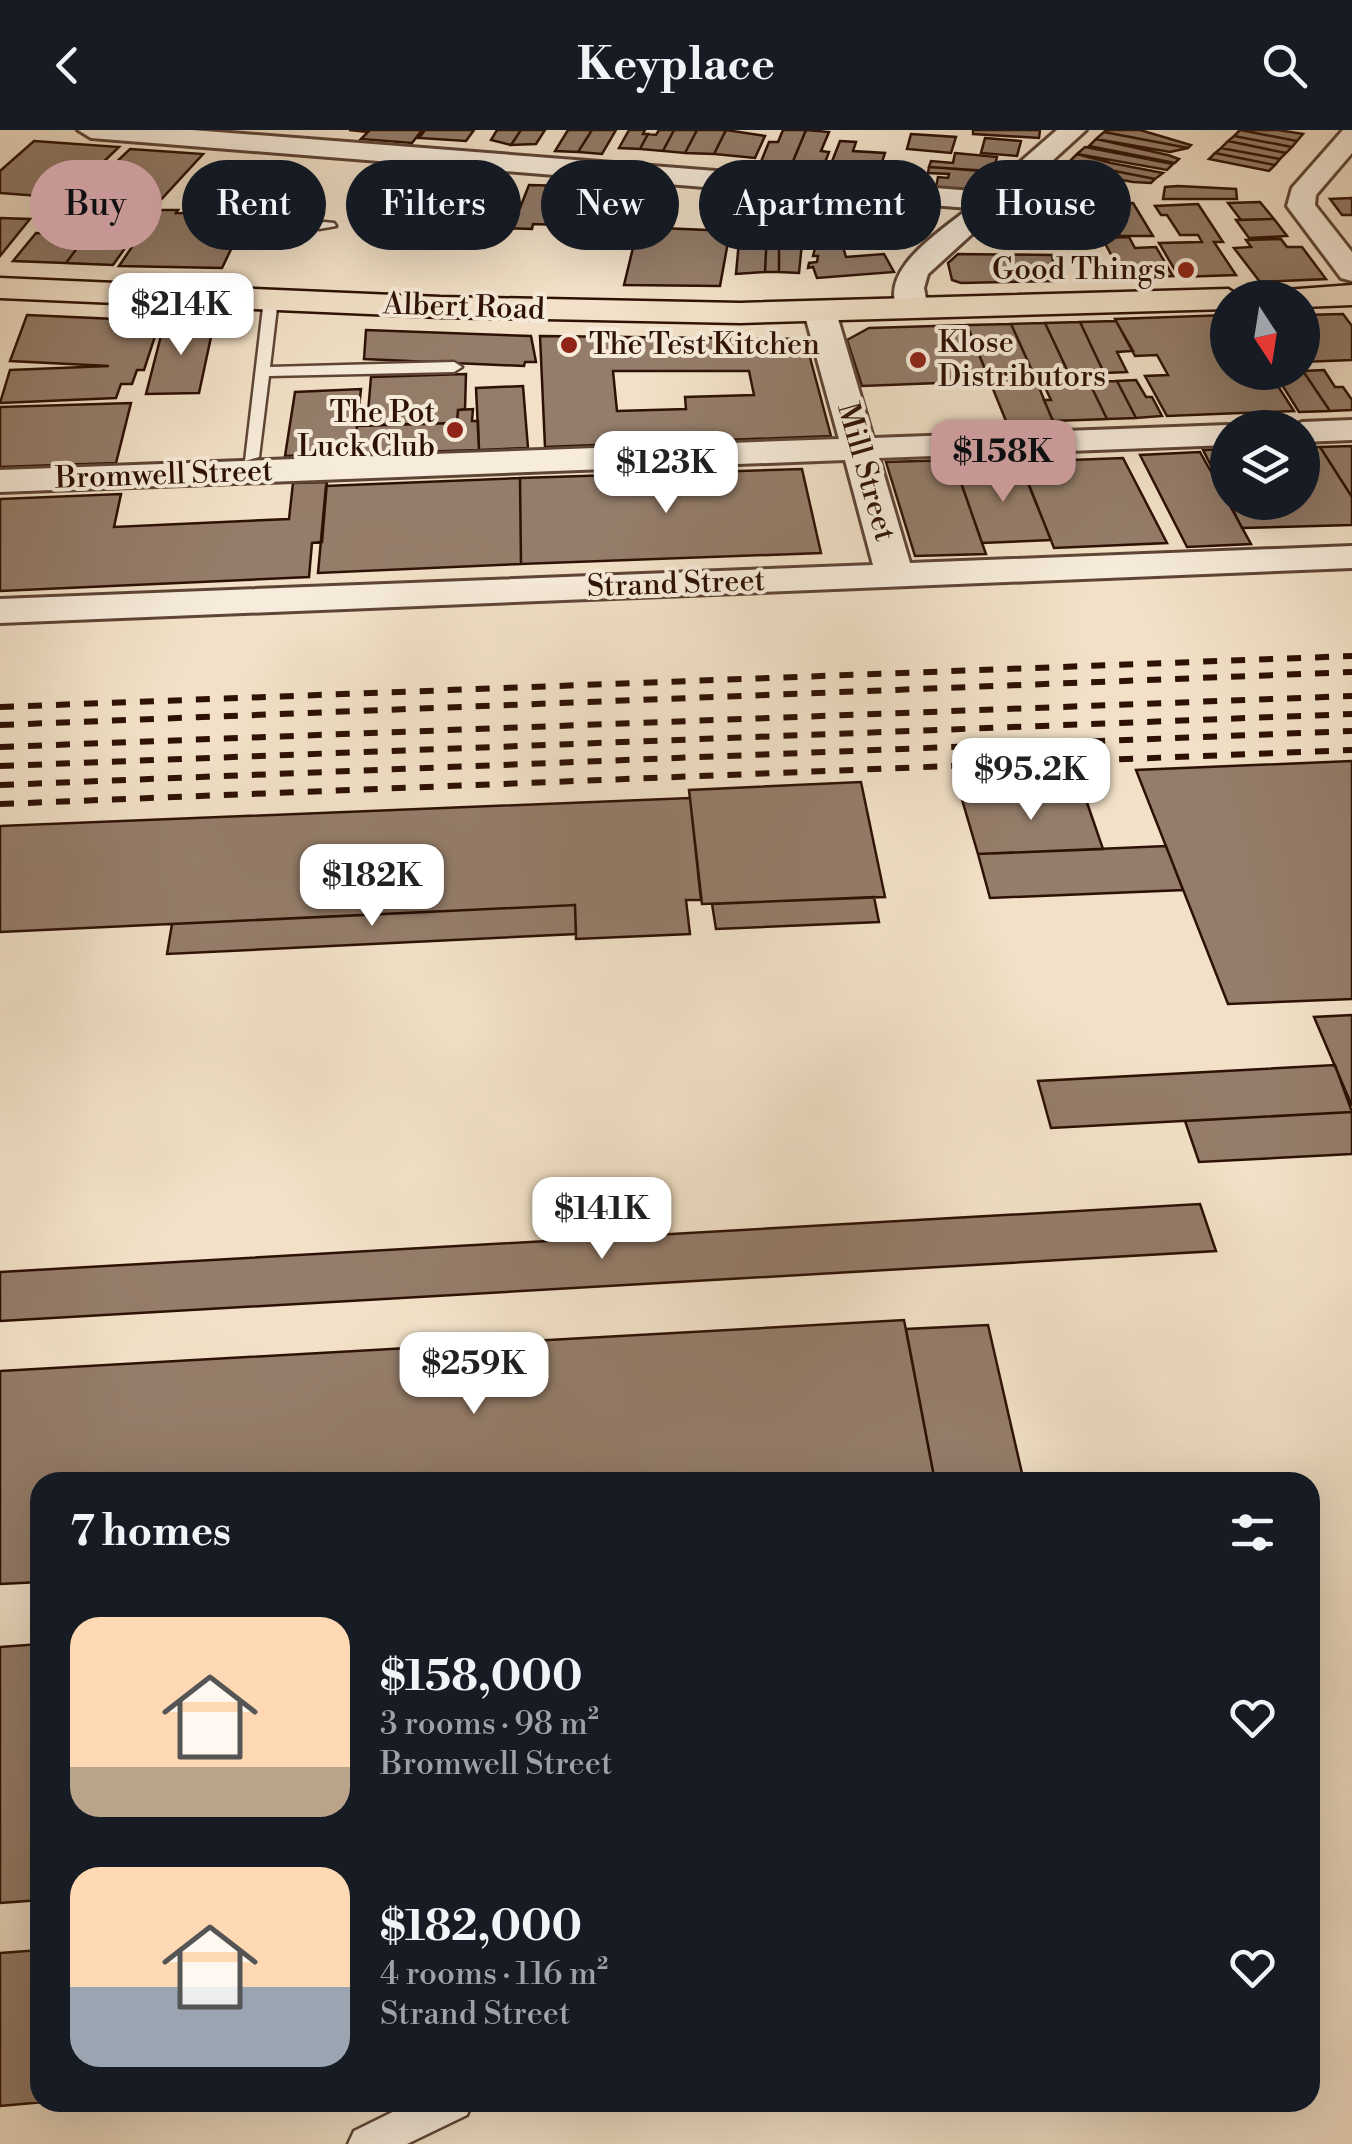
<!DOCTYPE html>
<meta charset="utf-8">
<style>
:root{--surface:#171b24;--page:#20242c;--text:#f1f3f6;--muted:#9ea1a6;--accent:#c59692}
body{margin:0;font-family:"Libre Bodoni",serif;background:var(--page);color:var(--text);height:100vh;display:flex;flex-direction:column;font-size:38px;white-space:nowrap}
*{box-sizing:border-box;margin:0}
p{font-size:32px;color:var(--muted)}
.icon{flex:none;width:55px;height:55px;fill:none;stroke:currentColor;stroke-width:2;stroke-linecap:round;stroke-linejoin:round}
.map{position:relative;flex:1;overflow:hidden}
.side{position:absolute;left:30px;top:1342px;width:1290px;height:640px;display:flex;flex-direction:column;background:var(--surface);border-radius:30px;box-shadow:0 10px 40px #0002}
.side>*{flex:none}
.hud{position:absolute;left:30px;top:30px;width:1292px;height:90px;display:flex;gap:20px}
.needle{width:65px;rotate:168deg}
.controls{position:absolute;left:1210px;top:150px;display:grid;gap:20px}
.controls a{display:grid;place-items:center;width:110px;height:110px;border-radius:50%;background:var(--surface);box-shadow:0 10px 40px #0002;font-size:50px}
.price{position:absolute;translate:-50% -85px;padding:0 22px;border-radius:20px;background:#fff;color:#222;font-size:32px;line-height:65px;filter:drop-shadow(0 2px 5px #0008)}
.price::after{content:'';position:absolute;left:50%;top:60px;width:30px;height:22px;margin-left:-15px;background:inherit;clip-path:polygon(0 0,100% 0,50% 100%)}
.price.current{background:var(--accent);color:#111}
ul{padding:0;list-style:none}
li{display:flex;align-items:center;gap:30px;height:250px;padding:0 40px}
li span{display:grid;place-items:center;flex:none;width:280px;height:200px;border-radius:30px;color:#555}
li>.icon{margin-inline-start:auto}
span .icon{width:120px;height:120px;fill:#fffc;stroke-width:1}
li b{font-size:42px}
h2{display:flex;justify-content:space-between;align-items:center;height:120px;padding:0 40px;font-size:42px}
.pill{padding:0 35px;border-radius:45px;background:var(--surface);box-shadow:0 10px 40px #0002;font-size:35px;line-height:90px}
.pill.current{background:var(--accent);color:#111}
header{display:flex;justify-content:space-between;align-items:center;height:130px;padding:0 40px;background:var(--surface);font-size:45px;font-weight:700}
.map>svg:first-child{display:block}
</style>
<header><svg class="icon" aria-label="back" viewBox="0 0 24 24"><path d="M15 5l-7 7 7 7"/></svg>Keyplace<svg class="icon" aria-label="search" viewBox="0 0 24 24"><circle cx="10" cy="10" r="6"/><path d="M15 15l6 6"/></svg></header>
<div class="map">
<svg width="1352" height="2014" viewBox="0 0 1352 2014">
<rect width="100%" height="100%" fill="#f2e1c8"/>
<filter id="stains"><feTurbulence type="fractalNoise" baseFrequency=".002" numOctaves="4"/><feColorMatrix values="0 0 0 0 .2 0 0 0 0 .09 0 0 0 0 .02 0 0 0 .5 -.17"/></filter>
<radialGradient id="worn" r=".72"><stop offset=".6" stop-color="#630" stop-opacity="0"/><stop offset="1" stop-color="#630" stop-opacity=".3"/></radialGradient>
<path fill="#947d6a" stroke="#2e1105" stroke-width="2.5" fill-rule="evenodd" d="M 349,0 L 422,0 L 412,13 L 361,9 L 368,2 Z
M 425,0 L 474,0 L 466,11 L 419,8 Z
M 497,0 L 521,0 L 511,15 L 491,10 Z
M 521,0 L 545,0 L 536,14 L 511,15 Z
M 568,0 L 592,0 L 578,22 L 555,21 Z
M 592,0 L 616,0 L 602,24 L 578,22 Z
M 629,0 L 645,0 L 643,4 L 648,4 L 640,19 L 619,18 Z
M 659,0 L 674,0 L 663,21 L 640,19 L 648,4 L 656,5 Z
M 674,0 L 697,0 L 685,23 L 663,21 Z
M 697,0 L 726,0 L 714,24 L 685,23 Z
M 726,0 L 765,6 L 755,28 L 714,24 Z
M 783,0 L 806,0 L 791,36 L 760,34 L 769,12 L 778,12 Z
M 806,0 L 829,2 L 821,21 L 829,22 L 823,38 L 791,36 Z
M 973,0 L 1040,0 L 1039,8 L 973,4 Z
M 1106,0 L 1140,0 L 1191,15 L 1188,18 L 1104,2 Z
M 1240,0 L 1297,11 L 1292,17 L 1234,6 Z
M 1240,0 L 1278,0 L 1303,4 L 1297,11 Z
M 1104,2 L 1188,18 L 1170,22 L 1096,9 Z
M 911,4 L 956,7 L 951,23 L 907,19 Z
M 1234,6 L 1292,17 L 1286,23 L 1228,11 Z
M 985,8 L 1021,11 L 1017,26 L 981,23 Z
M 1096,9 L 1168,25 L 1179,29 L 1175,33 L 1089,16 Z
M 34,11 L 119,17 L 66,68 L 0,63 L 0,41 Z
M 840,11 L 856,12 L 853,21 L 885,23 L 880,38 L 831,34 Z
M 1228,11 L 1286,23 L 1280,29 L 1221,18 Z
M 1085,17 L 1173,34 L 1167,40 L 1077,24 Z
M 1221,18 L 1280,29 L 1275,35 L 1215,23 Z
M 130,19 L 203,24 L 157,74 L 71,75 Z
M 955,23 L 997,27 L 993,42 L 929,37 L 931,31 L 953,33 Z
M 1215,23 L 1275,35 L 1269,41 L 1209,29 Z
M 1077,24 L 1111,33 L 1163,43 L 1155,49 L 1069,32 Z
M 1069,32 L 1155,49 L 1151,53 L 1133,52 L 1060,39 Z
M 929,37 L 988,41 L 986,51 L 977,50 L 975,60 L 936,57 L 938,47 L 948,48 L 949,44 L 928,43 Z
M 1053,41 L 1088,49 L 1116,56 L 1109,63 L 1044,49 Z
M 1044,49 L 1094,60 L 1088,66 L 1069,62 L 1059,72 L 1026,66 Z
M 457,53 L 511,54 L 503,74 L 485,74 L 483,77 L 520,78 L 529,55 L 567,56 L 561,74 L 554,74 L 552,80 L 593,82 L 589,96 L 533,94 L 532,99 L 414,95 L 416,90 L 360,88 L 368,73 L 407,74 L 411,67 L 431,68 L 428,75 L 467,77 L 468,72 L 449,72 Z
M 1178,56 L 1236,59 L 1237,69 L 1163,69 L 1165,57 Z
M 1352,68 L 1352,85 L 1342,85 L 1330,69 Z
M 1014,71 L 1057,75 L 1047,85 L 1068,89 L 1063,96 L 1070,97 L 1074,104 L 996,88 Z
M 1260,72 L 1274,89 L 1241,90 L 1228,73 Z
M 1133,73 L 1153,106 L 1120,106 L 1110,90 L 1073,91 L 1066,76 Z
M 1198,74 L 1223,112 L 1214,112 L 1236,145 L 1179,147 L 1159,113 L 1202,112 L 1198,105 L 1180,105 L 1167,85 L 1161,85 L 1155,76 Z
M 157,80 L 178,80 L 176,83 L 248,84 L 222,138 L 119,136 Z
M 0,88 L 30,89 L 0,126 Z
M 996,88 L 1058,101 L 1049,110 L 986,97 Z
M 1274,89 L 1287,106 L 1249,108 L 1236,90 Z
M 638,97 L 730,101 L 720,156 L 624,155 Z
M 986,97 L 1049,110 L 1043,116 L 1016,115 L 978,105 Z
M 36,103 L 87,105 L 66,133 L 13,131 Z
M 752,103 L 767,103 L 765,142 L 736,144 L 739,111 L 752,111 Z
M 767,103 L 779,104 L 779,142 L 765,142 Z
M 779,104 L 789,104 L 788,112 L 802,113 L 799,143 L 779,142 Z
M 87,105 L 133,107 L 113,135 L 66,133 Z
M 1129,107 L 1135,118 L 1156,117 L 1173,146 L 1124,148 L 1102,108 Z
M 1281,109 L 1287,117 L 1302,117 L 1326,149 L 1260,152 L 1234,118 L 1251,117 L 1246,110 Z
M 842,113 L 846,127 L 884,124 L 894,142 L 817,148 L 813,137 L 808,138 L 809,133 L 817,132 L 818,126 L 813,126 L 816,115 Z
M 958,124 L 1052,125 L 1056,151 L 961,153 L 952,150 L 948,133 Z
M 1343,184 L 1352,196 L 1352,230 L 1302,232 L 1302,185 Z
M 27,185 L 160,191 L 144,240 L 137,240 L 132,254 L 121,254 L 116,268 L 0,273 L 10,240 L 109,236 L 10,231 Z
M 1228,185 L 1228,242 L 1269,242 L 1294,281 L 1167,286 L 1145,246 L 1168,245 L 1157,225 L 1135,226 L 1115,189 Z
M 165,190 L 214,193 L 199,263 L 146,264 Z
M 1116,191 L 1133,221 L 1117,222 L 1127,242 L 1104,243 L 1080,192 Z
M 1080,192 L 1104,243 L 1069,244 L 1045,193 Z
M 1045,193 L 1069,244 L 1034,245 L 1011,194 Z
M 1011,194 L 1034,245 L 1054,294 L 1008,296 L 967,195 Z
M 967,195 L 990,251 L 862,256 L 847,210 L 869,198 Z
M 366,200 L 531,206 L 536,232 L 525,232 L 524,236 L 364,229 Z
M 540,206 L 805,209 L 831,306 L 545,317 ZM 613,241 L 749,241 L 754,265 L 685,267 L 686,279 L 617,281 Z
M 1324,240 L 1335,257 L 1343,257 L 1352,270 L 1352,280 L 1330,281 L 1303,241 Z
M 1303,241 L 1330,281 L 1299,282 L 1274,242 Z
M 466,244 L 465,279 L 458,280 L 457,293 L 367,295 L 371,247 Z
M 1136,250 L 1146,267 L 1152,267 L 1162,286 L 1136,288 L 1117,251 Z
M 1117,251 L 1136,288 L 1107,289 L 1089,252 Z
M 1089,252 L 1107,289 L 1053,291 L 1044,270 L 1051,270 L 1043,253 Z
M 523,256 L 528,318 L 479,320 L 476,258 Z
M 361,259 L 354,324 L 285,326 L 295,262 Z
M 131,273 L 116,333 L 0,337 L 0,277 Z
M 473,279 L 472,291 L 478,291 L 479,320 L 354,324 L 357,296 L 457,293 L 458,280 Z
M 1352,316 L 1352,367 L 1320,317 Z
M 1302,317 L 1320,317 L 1352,367 L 1352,395 L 1242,398 L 1229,372 L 1302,372 Z
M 1228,319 L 1228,369 L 1203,320 Z
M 1200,322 L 1228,372 L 1251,414 L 1187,417 L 1140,325 Z
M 1123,328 L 1167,413 L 1054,418 L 1020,332 Z
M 953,330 L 986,424 L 915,426 L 886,332 Z
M 1021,336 L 1051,410 L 982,413 L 956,338 Z
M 802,339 L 821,423 L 521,434 L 520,348 Z
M 520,348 L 521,434 L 318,443 L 326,356 Z
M 327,352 L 322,412 L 312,413 L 309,447 L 0,461 L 0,369 L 121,364 L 114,397 L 289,389 L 293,353 Z
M 1352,631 L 1352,869 L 1228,874 L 1136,640 Z
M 861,652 L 885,767 L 702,774 L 689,660 Z
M 1083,661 L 1103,719 L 978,724 L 961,666 Z
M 690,668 L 701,770 L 686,770 L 690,804 L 576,809 L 575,775 L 0,802 L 0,696 Z
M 1166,716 L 1183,760 L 990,768 L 978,724 Z
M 874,767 L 879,792 L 716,799 L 712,774 Z
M 575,775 L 576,804 L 167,824 L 172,794 Z
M 1352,885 L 1352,976 L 1314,887 Z
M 1335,935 L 1352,982 L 1051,998 L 1038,951 Z
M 1352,982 L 1352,1024 L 1199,1032 L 1185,991 Z
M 1200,1074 L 1216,1121 L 0,1191 L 0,1142 Z
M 904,1190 L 935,1352 L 40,1352 L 40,1452 L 0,1454 L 0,1241 Z
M 988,1195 L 1024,1352 L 935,1352 L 906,1199 Z
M 40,1514 L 40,1770 L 0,1773 L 0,1517 Z
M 40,1820 L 40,1972 L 44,1972 L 0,1976 L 0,1823 Z"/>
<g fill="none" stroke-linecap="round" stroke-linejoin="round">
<defs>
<path id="service" d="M 324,92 L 334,93 L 336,96 L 319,99 L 319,93 Z
M 271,165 L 278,169 L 270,237 L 454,232 L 462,237 L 454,242 L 269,246 L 259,327 L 245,331 L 264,169 Z
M 413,1972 L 472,1972 L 467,1985 L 407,2014 L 348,2014 L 354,2001 Z"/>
<path id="minor" d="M 78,0 L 192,0 L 986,62 L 1057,0 L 1086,0 L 928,144 L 924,158 L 928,179 L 923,186 L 901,186 C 872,142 941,102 969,78 L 91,8 Z
M 1343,0 L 1352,0 L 1352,23 L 1316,65 L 1315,75 L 1352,122 L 1352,151 L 1341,148 L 1287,76 L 1292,58 Z
M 820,173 L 831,175 L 836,182 L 873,308 L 1228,295 L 1239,298 L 1228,298 L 1228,315 L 879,328 L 910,433 L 1352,416 L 1352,438 L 0,493 L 0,469 L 873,435 L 845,330 L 0,362 L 0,340 L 839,309 L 804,182 L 809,175 Z
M 1352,290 L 1352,310 L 1302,312 L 1302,298 L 1288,298 L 1302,292 Z"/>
<path id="primary" d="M 0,148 L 440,167 L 740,173 L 1228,159 L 1243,168 L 1228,168 L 1228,179 L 740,193 L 440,187 L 0,168 Z
M 1352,155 L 1352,175 L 1302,177 L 1302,168 L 1267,168 L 1272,161 Z"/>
</defs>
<use href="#service" stroke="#5f4536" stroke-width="5"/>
<use href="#minor" stroke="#5f4536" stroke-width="6"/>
<use href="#primary" stroke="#2e1105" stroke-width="5"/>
<use href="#service" fill="#f7ecdb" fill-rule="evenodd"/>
<use href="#minor" fill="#f7ecdb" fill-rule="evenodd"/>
<use href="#primary" fill="#f2e1c8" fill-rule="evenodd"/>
<path stroke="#2e1105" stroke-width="6" stroke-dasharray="14 14" stroke-linecap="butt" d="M 0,577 L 1352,526
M 0,595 L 1352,542
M 0,617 L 1352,566
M 0,636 L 1352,584
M 0,655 L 1352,601
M 0,674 L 1352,620"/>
</g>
<g fill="#8f2418" stroke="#f7ecdb" stroke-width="4">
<circle cx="1186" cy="140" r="10"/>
<circle cx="569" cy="215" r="10"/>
<circle cx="918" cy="230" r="10"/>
<circle cx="455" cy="300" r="10"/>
</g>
<g text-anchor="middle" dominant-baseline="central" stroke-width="8" stroke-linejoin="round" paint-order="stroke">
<g font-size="30" fill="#2e1105" stroke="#f7ecdb" text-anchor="end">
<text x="1166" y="140">Good Things</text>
<text x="938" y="213" text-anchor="start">Klose<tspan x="938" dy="34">Distributors</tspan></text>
<text x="589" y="215" text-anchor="start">The Test Kitchen</text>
<text x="435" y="283">The Pot<tspan x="435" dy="34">Luck Club</tspan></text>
</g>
<g font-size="30" fill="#2e1105" stroke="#f7ecdb">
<text transform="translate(464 177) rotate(2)">Albert Road</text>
<text transform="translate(866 342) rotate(74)">Mill Street</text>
<text transform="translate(164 345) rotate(-2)">Bromwell Street</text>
<text transform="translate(676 454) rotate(-2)">Strand Street</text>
</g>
</g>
<rect width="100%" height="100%" filter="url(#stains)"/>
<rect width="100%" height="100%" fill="url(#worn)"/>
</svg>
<div class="controls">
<a><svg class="needle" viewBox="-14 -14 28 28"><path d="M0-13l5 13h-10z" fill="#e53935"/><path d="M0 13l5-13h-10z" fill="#9ea1a6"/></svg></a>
<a><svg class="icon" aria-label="layers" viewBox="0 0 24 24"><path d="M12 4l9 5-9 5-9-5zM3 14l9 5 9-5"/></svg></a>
</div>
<b class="price" style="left:181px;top:228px">$214K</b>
<b class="price current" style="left:1003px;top:375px">$158K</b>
<b class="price" style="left:666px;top:386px">$123K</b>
<b class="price" style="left:1031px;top:693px">$95.2K</b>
<b class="price" style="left:372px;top:799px">$182K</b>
<b class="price" style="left:602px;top:1132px">$141K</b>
<b class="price" style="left:474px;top:1287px">$259K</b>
<div class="hud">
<a class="pill current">Buy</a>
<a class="pill">Rent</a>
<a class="pill">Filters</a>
<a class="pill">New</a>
<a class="pill">Apartment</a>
<a class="pill">House</a>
</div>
<section class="side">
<h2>7 homes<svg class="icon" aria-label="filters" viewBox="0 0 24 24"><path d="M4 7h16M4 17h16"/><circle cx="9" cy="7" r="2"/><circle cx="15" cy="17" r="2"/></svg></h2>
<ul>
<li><span style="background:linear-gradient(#ffd9b3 75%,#b9a48a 0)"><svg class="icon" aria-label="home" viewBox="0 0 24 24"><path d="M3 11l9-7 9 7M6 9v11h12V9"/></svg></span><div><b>$158,000</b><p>3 rooms · 98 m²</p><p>Bromwell Street</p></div><svg class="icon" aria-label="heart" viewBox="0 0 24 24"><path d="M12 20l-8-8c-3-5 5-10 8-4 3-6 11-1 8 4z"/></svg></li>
<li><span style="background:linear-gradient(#ffd9b3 60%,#9aa5b1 0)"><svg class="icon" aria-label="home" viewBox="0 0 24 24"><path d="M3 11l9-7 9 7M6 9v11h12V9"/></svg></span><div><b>$182,000</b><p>4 rooms · 116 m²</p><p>Strand Street</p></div><svg class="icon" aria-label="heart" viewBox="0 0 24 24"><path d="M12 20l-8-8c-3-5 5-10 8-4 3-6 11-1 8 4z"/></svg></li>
</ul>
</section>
</div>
